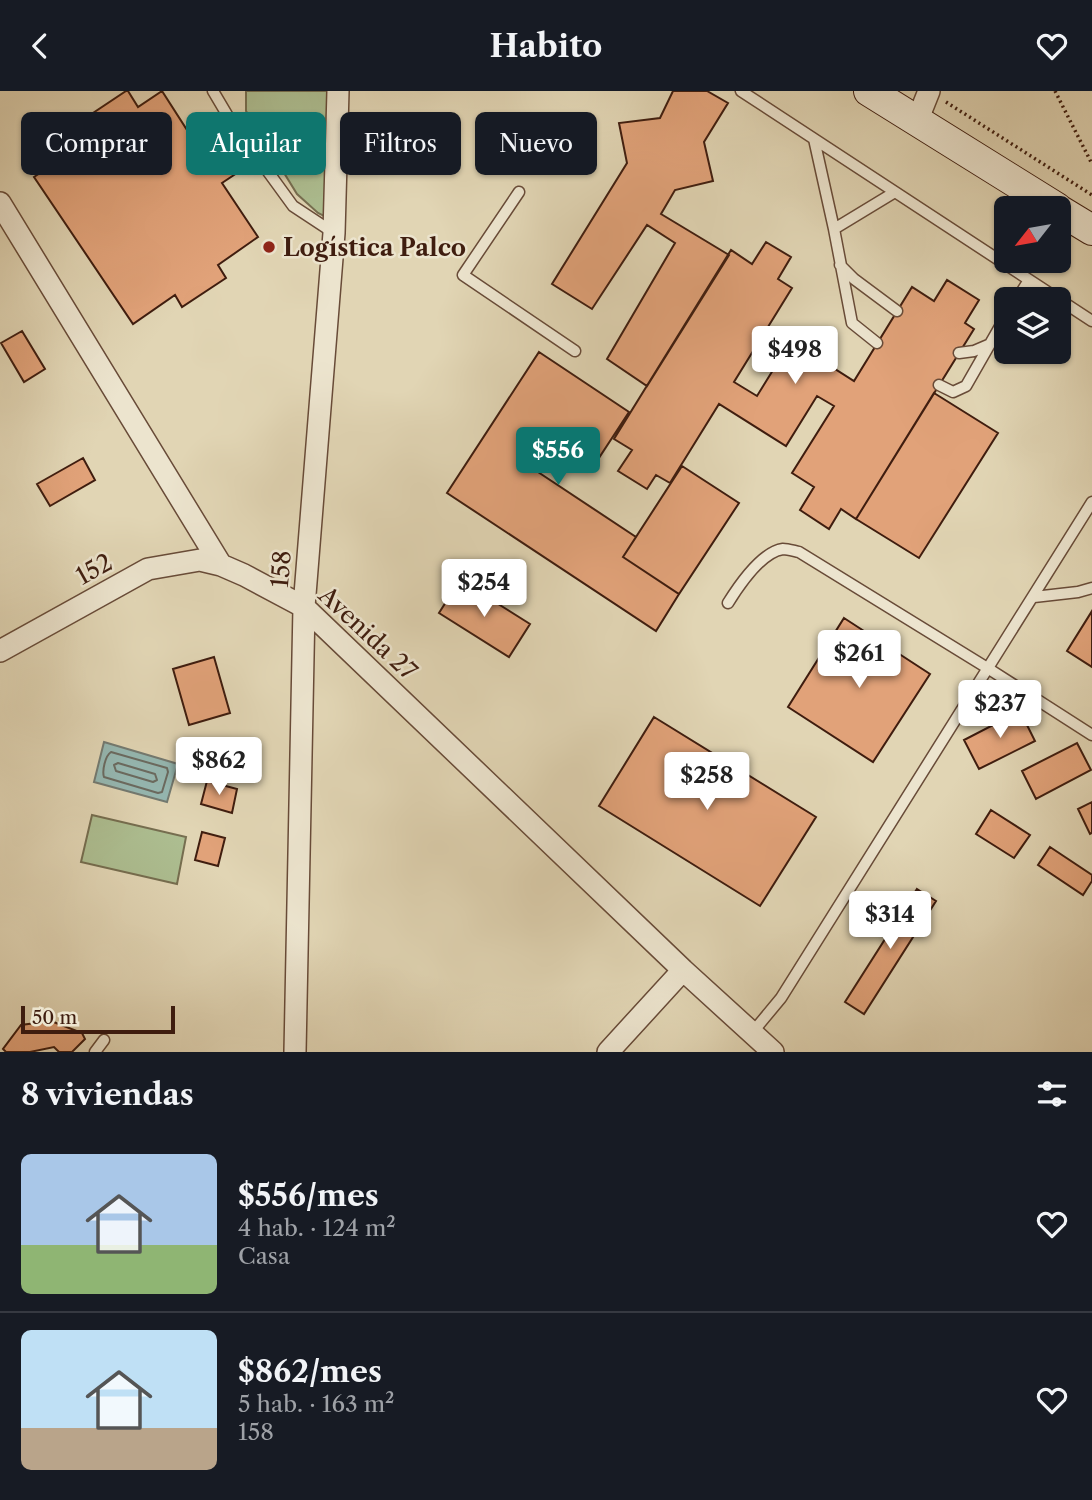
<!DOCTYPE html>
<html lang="es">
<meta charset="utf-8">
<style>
:root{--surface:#171b24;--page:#20242c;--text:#f1f3f6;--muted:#9ea1a6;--line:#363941;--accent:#0f766e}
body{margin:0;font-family:"Libre Caslon Text",serif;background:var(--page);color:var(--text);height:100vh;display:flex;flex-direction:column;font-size:26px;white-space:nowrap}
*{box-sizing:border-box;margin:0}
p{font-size:23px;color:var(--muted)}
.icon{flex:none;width:38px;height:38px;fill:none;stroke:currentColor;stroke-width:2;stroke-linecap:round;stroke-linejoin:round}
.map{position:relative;height:961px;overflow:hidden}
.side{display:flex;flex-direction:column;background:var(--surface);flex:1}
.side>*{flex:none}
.hud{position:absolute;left:21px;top:21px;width:700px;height:63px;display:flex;gap:14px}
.needle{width:46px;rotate:239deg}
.controls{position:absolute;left:994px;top:105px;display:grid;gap:14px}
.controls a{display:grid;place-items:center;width:77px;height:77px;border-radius:10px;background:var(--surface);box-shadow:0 2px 5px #0004;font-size:35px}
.scale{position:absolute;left:21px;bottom:18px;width:154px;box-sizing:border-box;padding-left:7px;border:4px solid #3f1d0f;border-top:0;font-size:19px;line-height:24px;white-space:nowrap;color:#3f1d0f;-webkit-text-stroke:5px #ece4ce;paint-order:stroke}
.price{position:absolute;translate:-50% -60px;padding:0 16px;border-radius:7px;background:#fff;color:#222;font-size:23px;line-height:46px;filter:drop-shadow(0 2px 4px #0008)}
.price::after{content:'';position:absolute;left:50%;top:42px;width:21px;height:16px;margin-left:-10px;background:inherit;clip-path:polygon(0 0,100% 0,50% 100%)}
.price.selected{background:var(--accent);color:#fff}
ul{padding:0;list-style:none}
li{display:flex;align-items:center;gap:21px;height:175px;padding:0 21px}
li+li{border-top:2px solid var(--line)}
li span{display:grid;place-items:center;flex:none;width:196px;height:140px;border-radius:10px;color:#555}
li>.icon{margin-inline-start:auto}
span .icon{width:84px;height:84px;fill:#fffc;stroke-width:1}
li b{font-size:30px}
h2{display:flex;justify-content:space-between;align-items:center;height:84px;padding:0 21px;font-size:30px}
.tag{padding:0 24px;border-radius:10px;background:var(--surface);box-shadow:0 2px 5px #0004;font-size:24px;line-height:63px}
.tag.selected{background:var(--accent);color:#fff}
header{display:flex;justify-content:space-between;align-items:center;height:91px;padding:0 21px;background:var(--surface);font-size:32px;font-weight:700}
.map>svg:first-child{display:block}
</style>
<header><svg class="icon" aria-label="back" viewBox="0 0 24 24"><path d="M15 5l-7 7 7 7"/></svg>Habito<svg class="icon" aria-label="heart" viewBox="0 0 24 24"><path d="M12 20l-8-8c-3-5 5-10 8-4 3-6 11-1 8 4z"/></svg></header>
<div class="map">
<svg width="1092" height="961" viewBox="0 0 1092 961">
<rect width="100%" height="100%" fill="#e1d5b4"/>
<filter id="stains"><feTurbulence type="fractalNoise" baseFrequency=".00286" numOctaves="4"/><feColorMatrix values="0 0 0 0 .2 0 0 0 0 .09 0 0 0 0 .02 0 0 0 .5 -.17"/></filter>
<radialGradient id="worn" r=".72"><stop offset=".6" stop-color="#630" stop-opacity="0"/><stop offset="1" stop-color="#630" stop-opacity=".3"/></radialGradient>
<path fill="#adbe91" stroke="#766e50" stroke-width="2" d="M 246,0 L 333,0 L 328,127 L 318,122 L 297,103 L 246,20 Z
M 92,724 L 186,746 L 177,793 L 81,771 Z"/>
<path fill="#95b8b2" stroke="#737a71" stroke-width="2" d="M 104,651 L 178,673 L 167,711 L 94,691 Z"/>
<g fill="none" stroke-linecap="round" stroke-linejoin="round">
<path stroke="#6a6a60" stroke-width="2" d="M 111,661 L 167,677 L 168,681 L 162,701 L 158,702 L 104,686 C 102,680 105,665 111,661 Z
M 118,672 L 155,683 L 157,689 L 153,691 L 116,680 L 114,674 Z"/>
</g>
<path fill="#e1a279" stroke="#3f1d0f" stroke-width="2" d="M 126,0 L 128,0 L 138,16 L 162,0 L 189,42 L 219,23 L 252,72 L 222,92 L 258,146 L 218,174 L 226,187 L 182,216 L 175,204 L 133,233 L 34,86 L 75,59 L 63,42 Z
M 673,0 L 707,0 L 728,12 L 704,51 L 713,90 L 675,99 L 661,123 L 729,164 L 647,295 L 607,268 L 675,152 L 647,134 L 592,218 L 552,193 L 627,72 L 619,32 L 660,27 Z
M 766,151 L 791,166 L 778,188 L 792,197 L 734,291 L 757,305 L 791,250 L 854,290 L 912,196 L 934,210 L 947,189 L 979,209 L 965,232 L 974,238 L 856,428 L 841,418 L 829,438 L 800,419 L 814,396 L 792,382 L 834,315 L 817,305 L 786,355 L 719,313 L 670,392 L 656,384 L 647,398 L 618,380 L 632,359 L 614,348 L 731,159 L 752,173 Z
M 22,240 L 45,278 L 24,291 L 1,252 Z
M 539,261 L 629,321 L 591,379 L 554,355 L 538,381 L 636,446 L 623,466 L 679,503 L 656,540 L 447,402 Z
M 934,302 L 998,342 L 919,467 L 856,428 Z
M 83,367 L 95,389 L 50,415 L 37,393 Z
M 682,375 L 739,412 L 679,503 L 623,466 Z
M 460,489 L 530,533 L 509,566 L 439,522 Z
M 1092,520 L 1092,576 L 1067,560 Z
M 844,527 L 930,583 L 873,671 L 788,616 Z
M 214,566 L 230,622 L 189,634 L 173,578 Z
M 1020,620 L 1035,650 L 979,678 L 964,649 Z
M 654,626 L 816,726 L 760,815 L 599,715 Z
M 1077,652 L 1091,679 L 1036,708 L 1022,680 Z
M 207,690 L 237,698 L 232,722 L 201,713 Z
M 1092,711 L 1092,742 L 1090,743 L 1078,718 Z
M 991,719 L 1030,744 L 1014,767 L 976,743 Z
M 202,741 L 225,747 L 218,775 L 195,769 Z
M 1050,756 L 1092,784 L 1092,790 L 1083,804 L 1038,774 Z
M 917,798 L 936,810 L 864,923 L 845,911 Z
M 51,930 L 82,942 L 85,948 L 72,961 L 59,961 L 54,956 L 30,961 L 6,961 L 3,958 L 21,934 Z"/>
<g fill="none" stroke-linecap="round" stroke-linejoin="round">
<defs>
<path id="lane" d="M 213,0 L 229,27 L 293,115 L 334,142
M 741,0 L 1092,230
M 814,48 L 834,138 L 852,232 L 877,252
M 519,101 L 463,184 L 575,260
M 834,138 L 895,101
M 840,174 L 854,188 L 897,220
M 1017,208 L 1029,189
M 959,262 L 974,260 L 988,254
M 939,294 L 953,301 L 966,295 L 1006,225
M 1034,506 L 1078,501 L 1092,497
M 728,512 C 738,496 761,461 783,458 C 788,458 794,460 799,461 L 989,578 L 1092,644
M 752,942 L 781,907 L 1092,411
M 95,961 L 104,949"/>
<path id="street" d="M 917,30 L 929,0
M 0,112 L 221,474
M 0,560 L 148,478 L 200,469 L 221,474 L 244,484 L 304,516 L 683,879 L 773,961
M 295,961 L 304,516 L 334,142 L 338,0
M 608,961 L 683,879"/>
<path id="secondary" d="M 869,0 L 1057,117
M 1059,119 L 1092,139"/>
</defs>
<use href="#lane" stroke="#684b38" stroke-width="13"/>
<use href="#street" stroke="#684b38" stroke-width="24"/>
<use href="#secondary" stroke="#3f1d0f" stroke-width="32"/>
<path stroke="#3f1d0f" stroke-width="3.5" stroke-dasharray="2 3.5" stroke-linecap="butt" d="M 1055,0 L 1092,73
M 946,11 L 1092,104"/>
<use href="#lane" stroke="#ece4ce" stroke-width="10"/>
<use href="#street" stroke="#ece4ce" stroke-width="21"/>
<use href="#secondary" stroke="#ece4ce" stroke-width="30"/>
</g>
<circle fill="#8f2418" stroke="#ece4ce" stroke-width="2.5" cx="269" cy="156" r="7"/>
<g text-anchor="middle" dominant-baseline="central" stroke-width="5" stroke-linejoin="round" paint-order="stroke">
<g font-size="24" font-weight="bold" fill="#3f1d0f" stroke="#ece4ce" text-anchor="start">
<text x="283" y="156">Logística Palco</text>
</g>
<g font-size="24" fill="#3f1d0f" stroke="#ece4ce">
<text transform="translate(94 478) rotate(-29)">152</text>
<text transform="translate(281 478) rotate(-85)">158</text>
<text transform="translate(368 542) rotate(43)">Avenida 27</text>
</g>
</g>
<rect width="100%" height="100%" filter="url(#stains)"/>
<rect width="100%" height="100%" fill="url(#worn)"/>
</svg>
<div class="controls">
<a><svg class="needle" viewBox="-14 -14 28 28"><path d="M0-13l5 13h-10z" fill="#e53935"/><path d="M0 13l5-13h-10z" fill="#9ea1a6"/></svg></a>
<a><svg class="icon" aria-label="layers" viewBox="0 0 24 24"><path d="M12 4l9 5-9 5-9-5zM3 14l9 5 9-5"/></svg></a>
</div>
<div class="scale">50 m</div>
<b class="price" style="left:795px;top:295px">$498</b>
<b class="price selected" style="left:558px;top:396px">$556</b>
<b class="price" style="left:484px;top:528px">$254</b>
<b class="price" style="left:859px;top:599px">$261</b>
<b class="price" style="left:1000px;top:649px">$237</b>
<b class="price" style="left:219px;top:706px">$862</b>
<b class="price" style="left:707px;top:721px">$258</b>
<b class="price" style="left:890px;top:860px">$314</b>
<div class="hud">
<a class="tag">Comprar</a>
<a class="tag selected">Alquilar</a>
<a class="tag">Filtros</a>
<a class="tag">Nuevo</a>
</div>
</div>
<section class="side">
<h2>8 viviendas<svg class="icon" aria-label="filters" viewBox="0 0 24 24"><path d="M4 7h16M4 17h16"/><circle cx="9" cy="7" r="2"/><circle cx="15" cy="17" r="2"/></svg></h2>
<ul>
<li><span style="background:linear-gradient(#a9c7e8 65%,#8fb573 0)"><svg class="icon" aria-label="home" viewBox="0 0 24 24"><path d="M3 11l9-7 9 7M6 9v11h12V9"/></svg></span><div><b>$556/mes</b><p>4 hab. · 124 m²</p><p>Casa</p></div><svg class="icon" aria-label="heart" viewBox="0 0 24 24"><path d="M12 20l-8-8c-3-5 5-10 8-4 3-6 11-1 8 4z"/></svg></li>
<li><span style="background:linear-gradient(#bfe0f5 70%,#b9a48a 0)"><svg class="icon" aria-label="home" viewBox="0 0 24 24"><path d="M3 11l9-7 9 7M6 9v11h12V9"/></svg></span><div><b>$862/mes</b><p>5 hab. · 163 m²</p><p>158</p></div><svg class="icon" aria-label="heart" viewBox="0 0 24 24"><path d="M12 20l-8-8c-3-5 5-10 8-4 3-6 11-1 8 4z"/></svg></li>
</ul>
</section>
